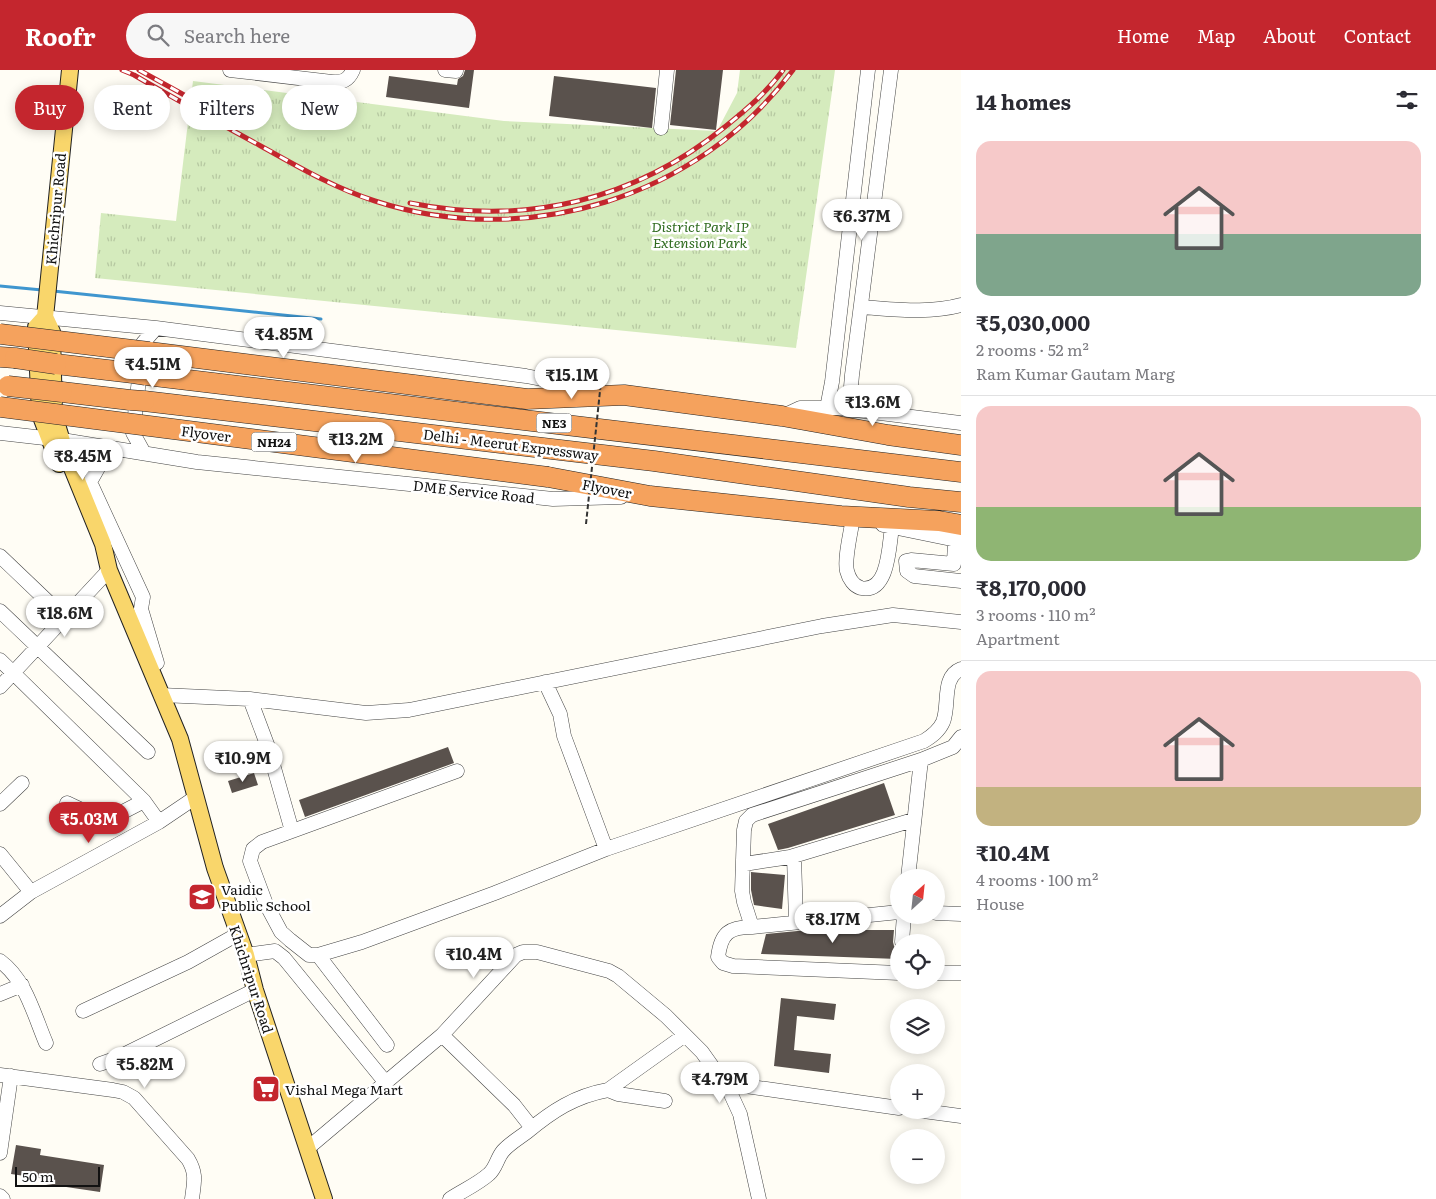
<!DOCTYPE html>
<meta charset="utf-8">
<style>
:root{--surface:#fff;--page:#f7f7f7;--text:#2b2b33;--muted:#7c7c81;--line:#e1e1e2;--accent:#c4262e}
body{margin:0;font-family:Literata,serif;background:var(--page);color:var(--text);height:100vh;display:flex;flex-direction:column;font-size:19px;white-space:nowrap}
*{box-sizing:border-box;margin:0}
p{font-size:16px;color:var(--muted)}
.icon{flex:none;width:28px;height:28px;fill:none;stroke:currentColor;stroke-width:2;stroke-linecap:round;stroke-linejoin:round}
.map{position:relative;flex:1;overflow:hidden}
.details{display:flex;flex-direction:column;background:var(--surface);width:475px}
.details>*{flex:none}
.hud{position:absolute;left:15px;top:15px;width:475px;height:45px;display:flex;gap:10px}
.needle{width:32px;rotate:27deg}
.fabs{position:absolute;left:890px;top:799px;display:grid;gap:10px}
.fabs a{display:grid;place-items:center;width:55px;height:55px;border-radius:50%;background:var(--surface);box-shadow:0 2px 12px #0003;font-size:25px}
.scale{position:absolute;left:15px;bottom:12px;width:85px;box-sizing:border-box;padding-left:5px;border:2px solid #111;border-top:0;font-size:14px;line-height:18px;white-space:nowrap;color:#111;-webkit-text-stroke:4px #fff;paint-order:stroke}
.price{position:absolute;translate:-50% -42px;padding:0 11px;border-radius:18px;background:#fff;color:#222;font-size:16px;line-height:32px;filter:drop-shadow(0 1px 2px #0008)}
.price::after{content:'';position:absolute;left:50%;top:30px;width:15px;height:11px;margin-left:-8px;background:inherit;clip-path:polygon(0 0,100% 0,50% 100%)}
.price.on{background:var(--accent);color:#fff}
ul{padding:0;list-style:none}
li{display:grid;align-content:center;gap:10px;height:265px;padding:0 15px}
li+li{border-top:1px solid var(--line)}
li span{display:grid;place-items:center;height:155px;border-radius:15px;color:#555}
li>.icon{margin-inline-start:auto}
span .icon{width:90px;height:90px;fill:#fffc;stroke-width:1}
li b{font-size:21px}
h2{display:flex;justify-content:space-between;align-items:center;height:60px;padding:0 15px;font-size:21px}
.tag{padding:0 18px;border-radius:22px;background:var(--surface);box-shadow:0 2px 12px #0003;font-size:18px;line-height:45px}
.tag.on{background:var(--accent);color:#fff}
header{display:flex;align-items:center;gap:30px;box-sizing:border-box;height:70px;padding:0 25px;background:var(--accent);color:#fff}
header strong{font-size:24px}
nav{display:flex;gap:28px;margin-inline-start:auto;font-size:18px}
.search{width:350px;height:45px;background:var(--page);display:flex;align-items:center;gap:12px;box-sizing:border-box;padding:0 18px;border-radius:28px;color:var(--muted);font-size:19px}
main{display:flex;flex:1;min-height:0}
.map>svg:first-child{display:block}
</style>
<header>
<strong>Roofr</strong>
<div class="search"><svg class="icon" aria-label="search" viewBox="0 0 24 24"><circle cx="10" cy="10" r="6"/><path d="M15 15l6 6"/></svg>Search here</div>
<nav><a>Home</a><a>Map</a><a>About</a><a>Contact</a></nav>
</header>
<main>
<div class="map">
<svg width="961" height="1129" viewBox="0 0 961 1129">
<defs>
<pattern id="grass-tufts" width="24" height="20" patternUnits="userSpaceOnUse" patternTransform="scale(1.25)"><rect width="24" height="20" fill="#d5ebbd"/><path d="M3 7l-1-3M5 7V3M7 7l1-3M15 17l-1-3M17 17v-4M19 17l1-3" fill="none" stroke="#b6c8a1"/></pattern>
</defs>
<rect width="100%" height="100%" fill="#fffdf5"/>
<path fill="url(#grass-tufts)" d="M 740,0 L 835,0 L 796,278 L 95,208 L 101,143 L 176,151 L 193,11 L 504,51 L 717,61 L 737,23 Z"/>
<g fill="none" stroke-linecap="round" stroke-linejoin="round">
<path stroke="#3f96cf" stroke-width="3" d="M 0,216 L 42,220
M 53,221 L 321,249"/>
</g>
<path fill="#5a524d" d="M 465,0 L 474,0 L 469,38 L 386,27 L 389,6 L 457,15 L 458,9 L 463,6 Z
M 676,0 L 723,0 L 716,60 L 670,55 Z
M 554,6 L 656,18 L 652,58 L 549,46 Z
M 448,677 L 454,693 L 305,747 L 299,730 Z
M 254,703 L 258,715 L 232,723 L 228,711 Z
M 884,713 L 895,745 L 788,778 L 778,780 L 768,754 Z
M 751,802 L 785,805 L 782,839 L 754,835 L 751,820 Z
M 808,860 L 894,860 L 893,872 L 894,876 L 898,880 L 898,889 L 761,884 L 766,864 Z
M 781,928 L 836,934 L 834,950 L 797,946 L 794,980 L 831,984 L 829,1003 L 774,996 Z
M 16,1075 L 41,1079 L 40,1085 L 104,1095 L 100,1122 L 46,1114 L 46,1109 L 11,1104 Z"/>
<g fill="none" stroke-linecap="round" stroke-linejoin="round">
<defs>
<path id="minor" d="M 230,0 L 332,12 C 343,12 348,11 353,0
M 445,0 L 456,1 L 456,0
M 661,58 L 667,0
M 861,237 C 893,239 929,244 961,235
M 0,243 L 156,258 L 526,306 L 598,320
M 827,338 L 832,312 L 868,0
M 849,340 L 852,305 L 891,0
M 783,346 L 800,338 L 840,338 L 961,353
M 0,363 L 62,370 L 197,392 L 553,429 L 621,427
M 120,380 L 103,389 L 90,412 L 143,527 L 141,539 L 157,593
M 144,383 L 133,363 L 143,273 L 156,258
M 853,448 C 851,461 844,490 847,501 C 849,509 854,516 861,518 C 889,524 889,475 892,457
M 883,455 L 961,471
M 955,470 L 954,494 L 911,490 L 906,491 L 907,501 L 914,506 L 961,511
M 0,486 L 65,548
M 0,541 L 148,682
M 0,590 L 144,731 L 159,752
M 545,612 L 560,644 L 564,666 L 606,779
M 0,617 L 109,500
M 161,625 L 250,629 L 366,643 L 409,640 L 822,556 L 893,545 L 961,552
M 250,629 L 268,677 L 292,761
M 457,701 L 262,772 L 253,779 L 250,791 L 266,834 L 281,862 L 290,870 L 309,885 L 318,885 L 362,872 L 495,823 L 606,779 L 924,671 C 932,666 939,661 943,652 C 950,635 941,607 961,599
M 67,733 L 103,750 L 113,747 L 144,731
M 0,734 L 22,713
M 0,784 L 31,822
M 794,786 L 796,852
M 744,794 L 790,787 L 913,750
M 908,808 L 921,690
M 936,843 L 961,844
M 0,846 L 31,822 L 159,752 L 196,727
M 752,857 L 899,842
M 902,872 L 904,845
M 246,885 L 275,881 L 284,888 L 386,1013
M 318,885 L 387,975
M 0,891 C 26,910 34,945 46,973
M 899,903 L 733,896 L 723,893 L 718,887 C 721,863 729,857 752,857 L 744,832 L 742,821 L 744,760 L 746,751 L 752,745 L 921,690 L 953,677 L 961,667
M 936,903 L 961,903
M 0,924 L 22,915
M 83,941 L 188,892 L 238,864
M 442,965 L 514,1035 L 532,1058
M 100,994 L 117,988 L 255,920
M 0,1005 L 113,1020 L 123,1022 L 134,1028 L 188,1089 C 197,1104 194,1112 192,1129
M 724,1013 L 899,1038
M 608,1020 L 618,1024 L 665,1031
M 916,1040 L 961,1046
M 308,1078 L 442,965 L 516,885 L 523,882 L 537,882 L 609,901 L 618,906 L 666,946 L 702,982 L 729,1020 L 740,1044 L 759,1129
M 0,1083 L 11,1006
M 0,1126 L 3,1129
M 450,1129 C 462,1121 478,1114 489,1104 C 496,1098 497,1088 503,1081 C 509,1074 519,1068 527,1062 C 552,1041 575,1026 608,1020 L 685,965"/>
<path id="major" d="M 70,0 L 45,247 L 52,262 L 54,345 L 65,381 L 103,474 L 109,500 L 180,669 L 215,798 L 246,885 L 255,920 L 324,1129
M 45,247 L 36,257 L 40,344 L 59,394"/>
<path id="highway" d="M 149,282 L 527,329 L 624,325 L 782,346 L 888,365 L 961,375
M 0,287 L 15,288
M 56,294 L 133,303
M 146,305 L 961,402
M 62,322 L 130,330
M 144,331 L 654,391 L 909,427 L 961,432
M 548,407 L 650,426 L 841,446 L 939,451 L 961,455"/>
</defs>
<use href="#minor" stroke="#444" stroke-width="15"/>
<use href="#major" stroke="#222" stroke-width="18"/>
<use href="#highway" stroke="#222" stroke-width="21"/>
<use href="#minor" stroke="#fff" stroke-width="14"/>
<use href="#major" stroke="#f9d66b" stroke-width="16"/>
<use href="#highway" stroke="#f5a25d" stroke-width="20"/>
<defs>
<path id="rail" d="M 122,0 L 134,5 C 175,29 217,52 259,75 C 297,96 334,118 375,131 C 526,180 697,129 793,0
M 139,0 L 242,57
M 410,133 C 526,156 634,131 726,56 C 747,39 767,22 783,0"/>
</defs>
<use href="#rail" stroke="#c4262e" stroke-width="5"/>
<use href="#rail" stroke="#fff" stroke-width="3" stroke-dasharray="9" stroke-linecap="butt"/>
<defs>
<path id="highway-bridge" d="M 0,264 L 149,282
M 15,288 L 56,294
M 133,303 L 146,305
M 8,316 L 62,322
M 130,330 L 144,331
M 0,337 L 548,407"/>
</defs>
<use href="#highway-bridge" stroke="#222" stroke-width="21" stroke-linecap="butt"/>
<path stroke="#333" stroke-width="2" stroke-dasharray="5 2.5" stroke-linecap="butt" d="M 586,454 L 602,302"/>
<use href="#highway-bridge" stroke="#f5a25d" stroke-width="20"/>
</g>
<defs>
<symbol id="school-square" viewBox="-11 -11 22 22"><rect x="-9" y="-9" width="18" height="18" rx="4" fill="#c4262e" stroke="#fff"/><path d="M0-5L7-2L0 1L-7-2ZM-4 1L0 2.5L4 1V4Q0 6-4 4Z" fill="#fff"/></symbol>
<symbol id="supermarket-square" viewBox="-11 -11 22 22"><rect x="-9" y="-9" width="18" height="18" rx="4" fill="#c4262e" stroke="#fff"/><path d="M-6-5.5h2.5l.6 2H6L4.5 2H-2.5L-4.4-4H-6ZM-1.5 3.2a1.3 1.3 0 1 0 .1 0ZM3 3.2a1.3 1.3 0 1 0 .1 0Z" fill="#fff"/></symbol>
</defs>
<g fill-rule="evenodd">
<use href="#school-square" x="186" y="811" width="32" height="32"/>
<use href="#supermarket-square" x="250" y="1003" width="32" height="32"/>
</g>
<g text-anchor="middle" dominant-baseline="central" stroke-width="5" stroke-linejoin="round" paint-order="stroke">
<g fill="#fff" stroke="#585858" stroke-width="1">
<rect x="536.5" y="343.5" width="35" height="19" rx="4"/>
<rect x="251.5" y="362.5" width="45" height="19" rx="4"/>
</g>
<g font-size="12" font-weight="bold" fill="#111">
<text x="554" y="353">NE3</text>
<text x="274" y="372">NH24</text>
</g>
<g font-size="14" fill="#111" stroke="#fff">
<text transform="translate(55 139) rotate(-85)">Khichripur Road</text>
<text transform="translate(206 363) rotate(7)">Flyover</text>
<text transform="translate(511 374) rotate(7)">Delhi - Meerut Expressway</text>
<text transform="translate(607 418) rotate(11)">Flyover</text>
<text transform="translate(474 421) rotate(6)">DME Service Road</text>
<text transform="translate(252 909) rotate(72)">Khichripur Road</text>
</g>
<g font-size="14" font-style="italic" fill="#2f6b1f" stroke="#fff">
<text x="700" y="156">District Park IP<tspan x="700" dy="16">Extension Park</tspan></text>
</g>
<g font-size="14" fill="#111" stroke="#fff" text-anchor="start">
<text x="221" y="819">Vaidic<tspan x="221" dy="16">Public School</tspan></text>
<text x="285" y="1019">Vishal Mega Mart</text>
</g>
</g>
</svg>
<div class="fabs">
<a><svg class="needle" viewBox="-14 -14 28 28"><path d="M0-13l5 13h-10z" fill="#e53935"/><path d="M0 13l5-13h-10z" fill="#7c7c81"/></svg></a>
<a><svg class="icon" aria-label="locate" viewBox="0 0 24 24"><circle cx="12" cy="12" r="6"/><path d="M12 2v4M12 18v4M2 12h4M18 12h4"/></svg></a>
<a><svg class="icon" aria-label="layers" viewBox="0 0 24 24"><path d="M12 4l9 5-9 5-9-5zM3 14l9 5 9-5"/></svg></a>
<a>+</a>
<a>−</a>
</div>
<div class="scale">50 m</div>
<b class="price" style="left:862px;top:171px">₹6.37M</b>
<b class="price" style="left:284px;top:289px">₹4.85M</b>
<b class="price" style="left:153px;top:319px">₹4.51M</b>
<b class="price" style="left:572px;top:330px">₹15.1M</b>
<b class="price" style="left:873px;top:357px">₹13.6M</b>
<b class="price" style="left:356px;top:394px">₹13.2M</b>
<b class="price" style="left:83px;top:411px">₹8.45M</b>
<b class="price" style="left:65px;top:568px">₹18.6M</b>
<b class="price" style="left:243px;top:713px">₹10.9M</b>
<b class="price on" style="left:89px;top:774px">₹5.03M</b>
<b class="price" style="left:833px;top:874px">₹8.17M</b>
<b class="price" style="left:474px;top:909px">₹10.4M</b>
<b class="price" style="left:145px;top:1019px">₹5.82M</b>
<b class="price" style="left:720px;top:1034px">₹4.79M</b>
<div class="hud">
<a class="tag on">Buy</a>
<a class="tag">Rent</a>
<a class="tag">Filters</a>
<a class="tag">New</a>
</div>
</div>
<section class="details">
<h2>14 homes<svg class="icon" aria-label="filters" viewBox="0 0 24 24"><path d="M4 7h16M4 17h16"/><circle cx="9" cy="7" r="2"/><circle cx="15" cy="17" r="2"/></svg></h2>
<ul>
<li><span style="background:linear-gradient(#f6c9c9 60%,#7fa58c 0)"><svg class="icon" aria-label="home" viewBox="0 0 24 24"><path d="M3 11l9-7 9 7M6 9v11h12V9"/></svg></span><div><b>₹5,030,000</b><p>2 rooms · 52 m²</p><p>Ram Kumar Gautam Marg</p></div></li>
<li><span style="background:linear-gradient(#f6c9c9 65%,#8fb573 0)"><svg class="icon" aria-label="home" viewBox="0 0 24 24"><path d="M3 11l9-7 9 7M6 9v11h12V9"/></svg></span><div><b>₹8,170,000</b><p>3 rooms · 110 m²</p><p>Apartment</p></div></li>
<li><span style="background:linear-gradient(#f6c9c9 75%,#c2b280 0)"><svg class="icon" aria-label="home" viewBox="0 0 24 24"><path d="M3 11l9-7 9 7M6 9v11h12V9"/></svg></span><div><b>₹10.4M</b><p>4 rooms · 100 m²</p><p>House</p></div></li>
</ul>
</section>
</main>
